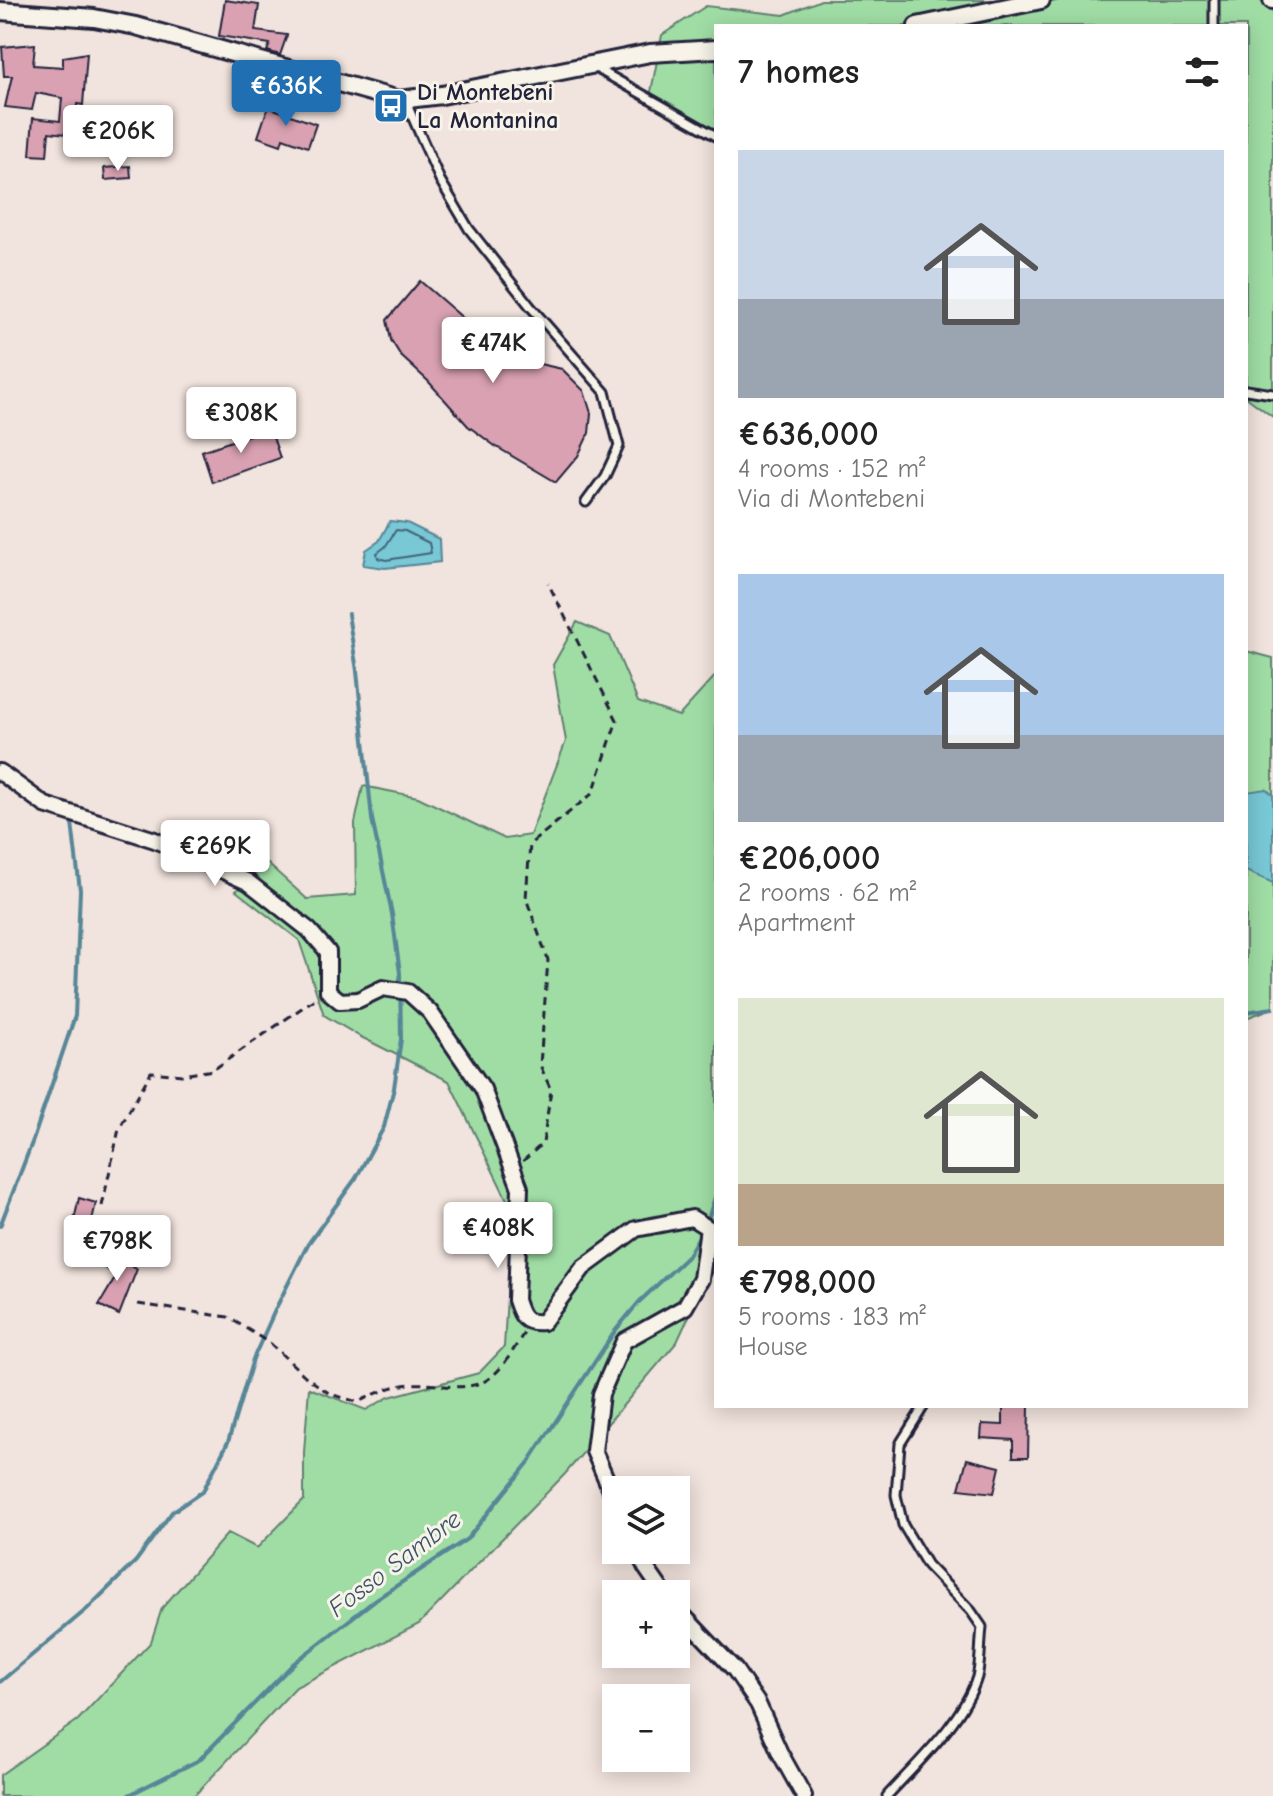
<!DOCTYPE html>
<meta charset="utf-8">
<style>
:root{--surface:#fff;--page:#f2f2f2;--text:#222;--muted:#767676;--accent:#1f6fb2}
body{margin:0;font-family:"Comic Neue",sans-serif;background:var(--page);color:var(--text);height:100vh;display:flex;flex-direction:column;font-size:30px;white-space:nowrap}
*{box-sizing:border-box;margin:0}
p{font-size:26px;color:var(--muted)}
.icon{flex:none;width:44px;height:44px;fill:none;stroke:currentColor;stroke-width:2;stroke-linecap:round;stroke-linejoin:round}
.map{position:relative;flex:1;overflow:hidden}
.sheet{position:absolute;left:714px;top:24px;width:534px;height:1384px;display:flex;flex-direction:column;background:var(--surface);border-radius:0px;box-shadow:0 4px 20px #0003}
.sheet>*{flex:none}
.buttons{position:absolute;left:602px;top:1476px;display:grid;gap:16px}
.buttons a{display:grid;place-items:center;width:88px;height:88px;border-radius:0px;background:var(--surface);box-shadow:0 4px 20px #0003;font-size:40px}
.price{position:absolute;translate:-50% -68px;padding:0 18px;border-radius:8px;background:#fff;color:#222;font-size:26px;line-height:52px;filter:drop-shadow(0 2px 4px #0008)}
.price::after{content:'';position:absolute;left:50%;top:48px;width:24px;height:18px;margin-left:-12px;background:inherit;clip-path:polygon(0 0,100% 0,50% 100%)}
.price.on{background:var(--accent);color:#fff}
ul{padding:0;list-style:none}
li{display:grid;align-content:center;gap:16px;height:424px;padding:0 24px}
li span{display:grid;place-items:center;height:248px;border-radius:0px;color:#555}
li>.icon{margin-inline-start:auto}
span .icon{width:144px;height:144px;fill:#fffc;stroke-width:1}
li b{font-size:34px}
h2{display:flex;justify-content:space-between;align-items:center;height:96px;padding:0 24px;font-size:34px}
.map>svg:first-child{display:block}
</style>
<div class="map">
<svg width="1273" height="1796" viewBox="0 0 1273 1796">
<rect width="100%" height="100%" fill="#f1e3dd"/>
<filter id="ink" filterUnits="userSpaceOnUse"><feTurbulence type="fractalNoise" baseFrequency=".0125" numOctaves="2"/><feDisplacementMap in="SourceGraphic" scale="16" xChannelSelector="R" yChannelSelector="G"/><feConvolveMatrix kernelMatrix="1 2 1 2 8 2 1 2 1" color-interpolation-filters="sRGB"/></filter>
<g filter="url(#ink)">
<path fill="#a0dda5" stroke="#618070" stroke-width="2" d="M 821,0 L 1051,0 L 1052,2 L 1060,0 L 1273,0 L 1273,417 L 1246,397 L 1246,26 L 716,26 L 716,133 L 649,102 L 662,35 L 706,6 L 784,15 Z
M 577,622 L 610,636 L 638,702 L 679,716 L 716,675 L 716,1258 L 677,1342 L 565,1474 L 419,1624 L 296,1687 L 194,1796 L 0,1796 L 0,1775 L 78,1720 L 151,1642 L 162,1608 L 228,1533 L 257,1548 L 304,1500 L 304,1452 L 309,1388 L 366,1410 L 389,1397 L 479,1373 L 504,1347 L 512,1210 L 449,1081 L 359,1036 L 324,1015 L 299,940 L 236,891 L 267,863 L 307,899 L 356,895 L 355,823 L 363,786 L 418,797 L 505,839 L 530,835 L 566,741 L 553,665 Z
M 1246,651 L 1273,658 L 1273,1008 L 1246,1018 Z"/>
<path fill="#78c8d5" stroke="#568697" stroke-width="2" d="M 390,521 L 407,523 L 439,539 L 440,562 L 385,568 L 363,565 L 366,550 L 379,541 Z
M 1266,789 L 1273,795 L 1273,883 L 1246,871 L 1246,792 Z"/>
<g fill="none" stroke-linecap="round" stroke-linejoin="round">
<path stroke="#446479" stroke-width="2" d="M 396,530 L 405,531 L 429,543 L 431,553 L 386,560 L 378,558 L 377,553 L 385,547 Z"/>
<path stroke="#568697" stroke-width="4" d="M 1246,1012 L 1273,1008
M 707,1222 L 716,1194
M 0,1226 L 33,1140 L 75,1016 L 80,890 L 72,823
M 0,1682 L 87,1609 L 136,1561 L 172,1512 L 203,1491 L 228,1442 L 253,1359 L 276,1308 L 308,1244 L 356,1178 L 384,1127 L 394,1088 L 401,1039 L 400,973 L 392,914 L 372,819 L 357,671 L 348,614
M 127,1796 L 199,1760 L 294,1663 L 375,1600 L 467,1539 L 529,1462 L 615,1331 L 639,1302 L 687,1257 L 701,1233"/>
</g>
<path fill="#d9a1b2" stroke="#22223b" stroke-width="2" d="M 225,0 L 259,5 L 255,31 L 287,35 L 280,55 L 267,51 L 270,44 L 219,36 Z
M 35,44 L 33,65 L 63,67 L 63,57 L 87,53 L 83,105 L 77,104 L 75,135 L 49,132 L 47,156 L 30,155 L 33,118 L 60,121 L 62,98 L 36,93 L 32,110 L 5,107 L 12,76 L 4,76 L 2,47 Z
M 268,107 L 316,124 L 308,147 L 283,138 L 281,145 L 258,137 Z
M 130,166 L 131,178 L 105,180 L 104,168 Z
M 420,281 L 508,357 L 562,369 L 584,391 L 591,413 L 589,433 L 578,456 L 556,482 L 495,446 L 468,426 L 428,381 L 401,356 L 391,340 L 387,320 Z
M 270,428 L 280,458 L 212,482 L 202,451 Z
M 79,1198 L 96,1203 L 90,1229 L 73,1225 Z
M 104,1252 L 137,1269 L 119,1315 L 99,1305 L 117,1275 L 98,1264 Z
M 1003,1406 L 1029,1406 L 1028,1457 L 1013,1457 L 1013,1440 L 981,1438 L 982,1424 L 1003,1425 Z
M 967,1459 L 1000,1467 L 994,1493 L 959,1489 Z"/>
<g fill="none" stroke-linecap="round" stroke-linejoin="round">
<defs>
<path id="service" d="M 1214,26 L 1214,0
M 594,67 L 716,136
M 405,100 L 440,180 L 469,229 L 530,306 L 605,392 L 619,446 L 605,476 L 586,502
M 1246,390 L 1273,394
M 887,1796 C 917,1763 964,1720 977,1677 C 981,1661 980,1643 982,1627 L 971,1611 L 927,1565 L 903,1525 L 896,1495 L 900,1444 L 924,1406"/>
<path id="minor" d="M 0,772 L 45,805 L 155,840 L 248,882 L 309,930 L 328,952 L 328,991 L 340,1001 L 358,1000 L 383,988 L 408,992 L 430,1012 L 483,1089 L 520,1188 L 516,1300 C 521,1316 524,1324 543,1322 L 583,1268 L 636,1229 L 692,1218 L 708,1228 L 701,1279 L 685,1307 L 624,1341 L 601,1394 L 594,1451 L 616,1502
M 637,1550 L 646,1568 L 664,1594
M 676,1608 L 735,1670 L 758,1704 L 780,1753 L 804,1796"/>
<path id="tertiary" d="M 1272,0 L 1273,0
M 0,11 L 94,18 L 136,26 L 399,100 L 442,95 L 650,53 L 716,49
M 917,26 L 1041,0"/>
</defs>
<use href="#service" stroke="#22223b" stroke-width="13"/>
<use href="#minor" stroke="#22223b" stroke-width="20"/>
<use href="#tertiary" stroke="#22223b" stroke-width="22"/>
<path stroke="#22223b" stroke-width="3" stroke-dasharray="8 6" stroke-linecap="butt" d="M 523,1161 L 543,1143 L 551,1090 L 540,1065 L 548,960 L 526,898 L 530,844 L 593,793 L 617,720 L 548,583
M 102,1206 L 119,1129 L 151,1072 L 182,1075 L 213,1070 L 316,998
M 138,1304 L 228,1317 L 271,1344 L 305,1376 L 330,1394 L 358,1402 C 375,1394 392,1385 411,1384 C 436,1382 461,1393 485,1381 C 502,1372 514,1348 524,1333"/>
<use href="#service" stroke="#f7f3e8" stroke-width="7"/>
<use href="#minor" stroke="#f7f3e8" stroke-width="14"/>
<use href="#tertiary" stroke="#f7f3e8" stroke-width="16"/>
</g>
</g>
<defs>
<symbol id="bus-square" viewBox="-11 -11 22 22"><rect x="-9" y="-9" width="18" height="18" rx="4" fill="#1f6fb2" stroke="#f7f3e8"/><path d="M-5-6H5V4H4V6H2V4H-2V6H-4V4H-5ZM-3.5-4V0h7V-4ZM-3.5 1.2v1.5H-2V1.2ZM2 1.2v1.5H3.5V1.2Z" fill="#fff"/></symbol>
</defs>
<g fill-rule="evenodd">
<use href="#bus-square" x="371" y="86" width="40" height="40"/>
</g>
<g text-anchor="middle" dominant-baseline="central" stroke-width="6" stroke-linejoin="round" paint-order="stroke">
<g font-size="24" font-weight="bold" fill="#22223b" stroke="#f7f3e8" text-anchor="start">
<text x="417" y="92">Di Montebeni<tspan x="417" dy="28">La Montanina</tspan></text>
</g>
<g font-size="26" font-style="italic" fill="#3c5469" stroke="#f7f3e8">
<text transform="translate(395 1564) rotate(-37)">Fosso Sambre</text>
</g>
</g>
</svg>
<div class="buttons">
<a><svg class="icon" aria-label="layers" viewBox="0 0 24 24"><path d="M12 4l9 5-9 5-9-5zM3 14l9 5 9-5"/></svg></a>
<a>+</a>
<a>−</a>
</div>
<b class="price on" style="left:286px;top:128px">€636K</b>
<b class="price" style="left:118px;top:173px">€206K</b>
<b class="price" style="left:493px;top:385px">€474K</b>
<b class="price" style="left:241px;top:455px">€308K</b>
<b class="price" style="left:215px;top:888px">€269K</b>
<b class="price" style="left:498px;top:1270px">€408K</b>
<b class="price" style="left:117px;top:1283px">€798K</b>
<section class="sheet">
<h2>7 homes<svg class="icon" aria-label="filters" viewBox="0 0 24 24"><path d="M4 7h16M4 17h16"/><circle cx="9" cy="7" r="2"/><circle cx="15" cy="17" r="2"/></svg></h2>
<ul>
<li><span style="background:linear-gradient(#c9d6e8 60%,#9aa5b1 0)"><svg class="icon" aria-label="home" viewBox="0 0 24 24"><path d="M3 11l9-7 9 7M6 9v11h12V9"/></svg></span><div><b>€636,000</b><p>4 rooms · 152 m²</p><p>Via di Montebeni</p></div></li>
<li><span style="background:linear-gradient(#a9c7e8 65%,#9aa5b1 0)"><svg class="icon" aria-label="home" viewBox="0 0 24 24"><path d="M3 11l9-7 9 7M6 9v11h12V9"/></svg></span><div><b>€206,000</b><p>2 rooms · 62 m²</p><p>Apartment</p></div></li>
<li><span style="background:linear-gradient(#dfe7d0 75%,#b9a48a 0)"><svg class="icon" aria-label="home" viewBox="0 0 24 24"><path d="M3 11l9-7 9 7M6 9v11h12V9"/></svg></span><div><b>€798,000</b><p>5 rooms · 183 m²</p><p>House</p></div></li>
</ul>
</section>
</div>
